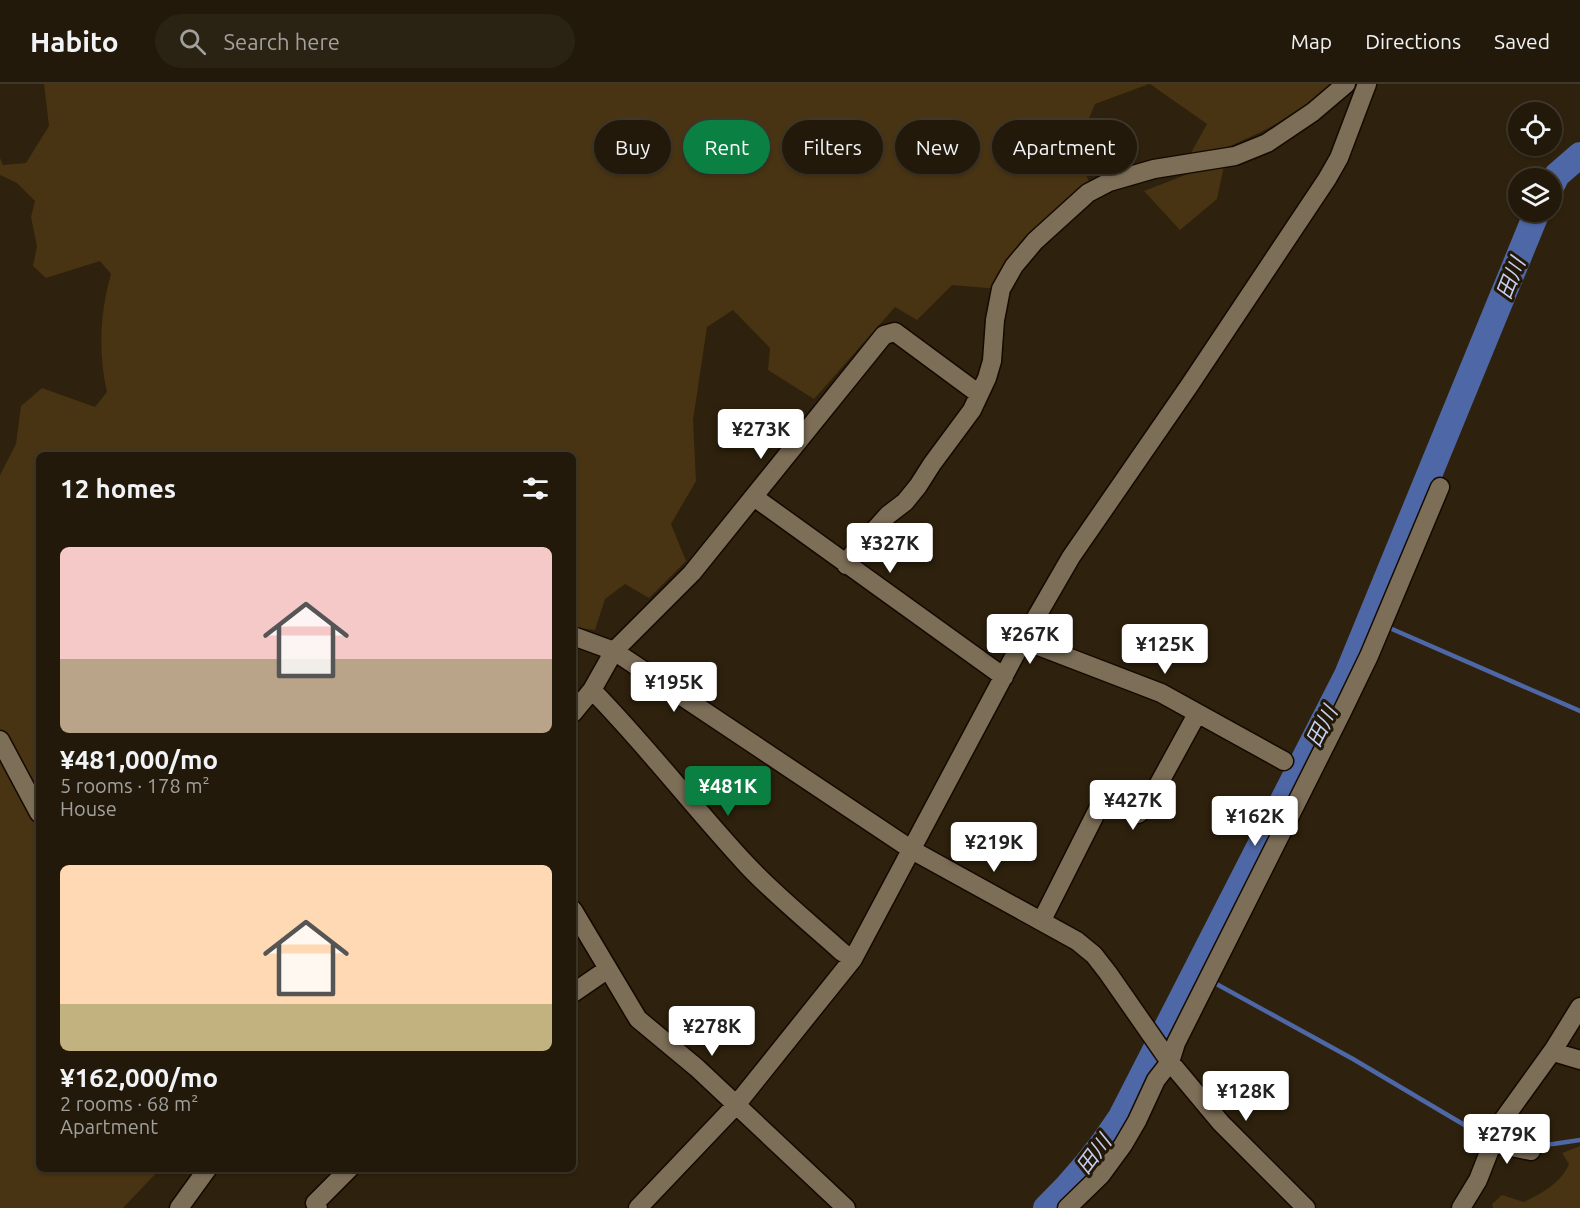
<!DOCTYPE html>
<meta charset="utf-8">
<style>
:root{--surface:#22190a;--page:#2a2213;--text:#f1f3f6;--muted:#a2a09c;--line:#3f382b;--accent:#0b8043}
body{margin:0;font-family:Ubuntu,"Noto Sans JP",sans-serif;background:var(--page);color:var(--text);height:100vh;display:flex;flex-direction:column;font-size:22px;white-space:nowrap}
*{box-sizing:border-box;margin:0}
p{font-size:20px;color:var(--muted)}
.icon{flex:none;width:33px;height:33px;fill:none;stroke:currentColor;stroke-width:2;stroke-linecap:round;stroke-linejoin:round}
.map{position:relative;flex:1;overflow:hidden}
.side{position:absolute;left:36px;top:368px;width:540px;height:720px;display:flex;flex-direction:column;background:var(--surface);border-radius:9px;box-shadow:0 2px 4px #0004,0 0 0 2px var(--line)}
.side>*{flex:none}
.banner{position:absolute;left:594px;top:36px;width:570px;height:54px;display:flex;gap:12px}
.buttons{position:absolute;left:1508px;top:18px;display:grid;gap:12px}
.buttons a{display:grid;place-items:center;width:54px;height:54px;border-radius:50%;background:var(--surface);box-shadow:0 2px 4px #0004,0 0 0 2px var(--line);font-size:30px}
.price{position:absolute;translate:-50% -51px;padding:0 14px;border-radius:6px;background:#fff;color:#222;font-size:20px;line-height:39px;filter:drop-shadow(0 2px 3px #0008)}
.price::after{content:'';position:absolute;left:50%;top:36px;width:18px;height:14px;margin-left:-9px;background:inherit;clip-path:polygon(0 0,100% 0,50% 100%)}
.price.active{background:var(--accent);color:#fff}
ul{padding:0;list-style:none}
li{display:grid;align-content:center;gap:12px;height:318px;padding:0 24px}
li span{display:grid;place-items:center;height:186px;border-radius:9px;color:#555}
li>.icon{margin-inline-start:auto}
span .icon{width:108px;height:108px;fill:#fffc;stroke-width:1}
li b{font-size:26px}
h2{display:flex;justify-content:space-between;align-items:center;height:72px;padding:0 24px;font-size:26px}
.tag{padding:0 21px;border-radius:27px;background:var(--surface);box-shadow:0 2px 4px #0004,0 0 0 2px var(--line);font-size:21px;line-height:54px}
.tag.active{background:var(--accent);color:#fff}
header{display:flex;align-items:center;gap:36px;box-sizing:border-box;height:84px;padding:0 30px;background:var(--surface);border-bottom:2px solid var(--line)}
header strong{font-size:28px}
nav{display:flex;gap:33px;margin-inline-start:auto;font-size:21px}
.search{width:420px;height:54px;background:var(--page);display:flex;align-items:center;gap:15px;box-sizing:border-box;padding:0 21px;border-radius:33px;color:var(--muted);font-size:22px}
.map>svg:first-child{display:block}
</style>
<header>
<strong>Habito</strong>
<div class="search"><svg class="icon" aria-label="search" viewBox="0 0 24 24"><circle cx="10" cy="10" r="6"/><path d="M15 15l6 6"/></svg>Search here</div>
<nav><a>Map</a><a>Directions</a><a>Saved</a></nav>
</header>
<div class="map">
<svg width="1580" height="1124" viewBox="0 0 1580 1124">
<rect width="100%" height="100%" fill="#2e210d"/>
<path fill="#483412" d="M 44,0 L 1149,0 L 1095,20 L 1076,66 L 1089,98 L 1038,147 L 999,205 L 952,201 L 917,236 L 895,223 L 814,315 L 768,286 L 770,264 L 733,226 L 707,243 L 693,336 L 696,397 L 671,440 L 686,477 L 649,514 L 625,500 L 605,515 L 595,546 L 573,543 L 573,370 L 39,370 L 39,1084 L 160,1085 L 123,1124 L 0,1124 L 0,391 L 16,360 L 21,322 L 42,304 L 95,323 L 107,308 C 98,270 100,228 111,190 L 100,177 L 46,194 L 33,182 L 37,162 L 31,133 L 35,117 L 17,99 L 0,91 L 0,74 L 3,81 L 26,79 L 49,42 Z
M 1150,0 L 1331,0 C 1303,30 1265,46 1228,63 L 1217,115 L 1180,146 L 1144,107 L 1193,88 L 1192,67 L 1207,40 Z
M 1580,1062 L 1580,1124 L 1493,1124 L 1492,1120 L 1502,1111 L 1524,1118 C 1542,1109 1561,1099 1569,1080 L 1562,1069 Z"/>
<g fill="none" stroke-linecap="round" stroke-linejoin="round">
<path stroke="#4e67a6" stroke-width="4.5" d="M 1385,542 L 1580,627
M 1195,888 L 1204,893
M 1211,897 L 1353,975 L 1483,1052 L 1491,1054
M 1532,1061 L 1553,1060 L 1580,1056"/>
<path stroke="#4e67a6" stroke-width="26" d="M 1551,103 L 1557,91 L 1580,71
M 1046,1124 C 1075,1096 1099,1067 1121,1033 L 1347,591 L 1537,128"/>
<defs>
<path id="minor" d="M 754,413 L 1004,593
M 846,481 L 852,471 L 888,431 L 905,418 L 918,402 L 932,380 L 972,326 L 987,294 L 992,277 L 995,236 L 1001,205 L 1014,182 L 1035,157 L 1088,109 L 1109,98 L 1154,85 L 1235,72 L 1267,59 L 1313,28 L 1346,0
M 573,552 L 614,567 L 912,766 L 1077,857 L 1094,871 L 1108,889 L 1170,978 L 1221,1039 L 1306,1124
M 1023,556 L 1161,609 L 1284,677
M 592,606 C 647,662 694,724 747,781 C 776,812 810,839 842,868 L 853,875
M 573,629 L 592,606 L 614,567 L 692,489 L 884,251 L 895,248 L 979,310
M 0,656 L 39,729
M 573,826 L 638,935 L 697,984 L 846,1124
M 1042,836 L 1101,719 L 1108,717 L 1138,730 L 1145,725 L 1197,630
M 573,909 L 608,885
M 1554,965 L 1560,970 L 1580,976
M 1492,1059 L 1531,1067
M 179,1124 L 208,1084
M 318,1124 L 315,1119 L 350,1084
M 638,1124 L 736,1021 L 853,875 L 1023,556 L 1071,473 L 1189,302 L 1327,95 L 1339,74 L 1367,0
M 1067,1124 L 1101,1091 L 1123,1061 L 1137,1037 L 1156,996 L 1170,978 L 1176,959 L 1341,630 L 1369,572 L 1440,403
M 1461,1124 L 1478,1096 L 1500,1040 L 1554,965 L 1580,923"/>
</defs>
<use href="#minor" stroke="#150a00" stroke-width="21"/>
<use href="#minor" stroke="#7d6e58" stroke-width="18"/>
</g>
<g text-anchor="middle" dominant-baseline="central" stroke-width="6" stroke-linejoin="round" paint-order="stroke">
<g font-size="21" font-style="italic" fill="#c0cff4" stroke="#241804">
<text transform="translate(1510 194) rotate(-68)">田川</text>
<text transform="translate(1321 642) rotate(-63)">田川</text>
<text transform="translate(1093 1070) rotate(-53)">田川</text>
</g>
</g>
</svg>
<div class="buttons">
<a><svg class="icon" aria-label="locate" viewBox="0 0 24 24"><circle cx="12" cy="12" r="6"/><path d="M12 2v4M12 18v4M2 12h4M18 12h4"/></svg></a>
<a><svg class="icon" aria-label="layers" viewBox="0 0 24 24"><path d="M12 4l9 5-9 5-9-5zM3 14l9 5 9-5"/></svg></a>
</div>
<b class="price" style="left:761px;top:376px">¥273K</b>
<b class="price" style="left:890px;top:490px">¥327K</b>
<b class="price" style="left:1030px;top:581px">¥267K</b>
<b class="price" style="left:1165px;top:591px">¥125K</b>
<b class="price" style="left:674px;top:629px">¥195K</b>
<b class="price active" style="left:728px;top:733px">¥481K</b>
<b class="price" style="left:1133px;top:747px">¥427K</b>
<b class="price" style="left:1255px;top:763px">¥162K</b>
<b class="price" style="left:994px;top:789px">¥219K</b>
<b class="price" style="left:712px;top:973px">¥278K</b>
<b class="price" style="left:1246px;top:1038px">¥128K</b>
<b class="price" style="left:1507px;top:1081px">¥279K</b>
<div class="banner">
<a class="tag">Buy</a>
<a class="tag active">Rent</a>
<a class="tag">Filters</a>
<a class="tag">New</a>
<a class="tag">Apartment</a>
</div>
<section class="side">
<h2>12 homes<svg class="icon" aria-label="filters" viewBox="0 0 24 24"><path d="M4 7h16M4 17h16"/><circle cx="9" cy="7" r="2"/><circle cx="15" cy="17" r="2"/></svg></h2>
<ul>
<li><span style="background:linear-gradient(#f6c9c9 60%,#b9a48a 0)"><svg class="icon" aria-label="home" viewBox="0 0 24 24"><path d="M3 11l9-7 9 7M6 9v11h12V9"/></svg></span><div><b>¥481,000/mo</b><p>5 rooms · 178 m²</p><p>House</p></div></li>
<li><span style="background:linear-gradient(#ffd9b3 75%,#c2b280 0)"><svg class="icon" aria-label="home" viewBox="0 0 24 24"><path d="M3 11l9-7 9 7M6 9v11h12V9"/></svg></span><div><b>¥162,000/mo</b><p>2 rooms · 68 m²</p><p>Apartment</p></div></li>
</ul>
</section>
</div>
